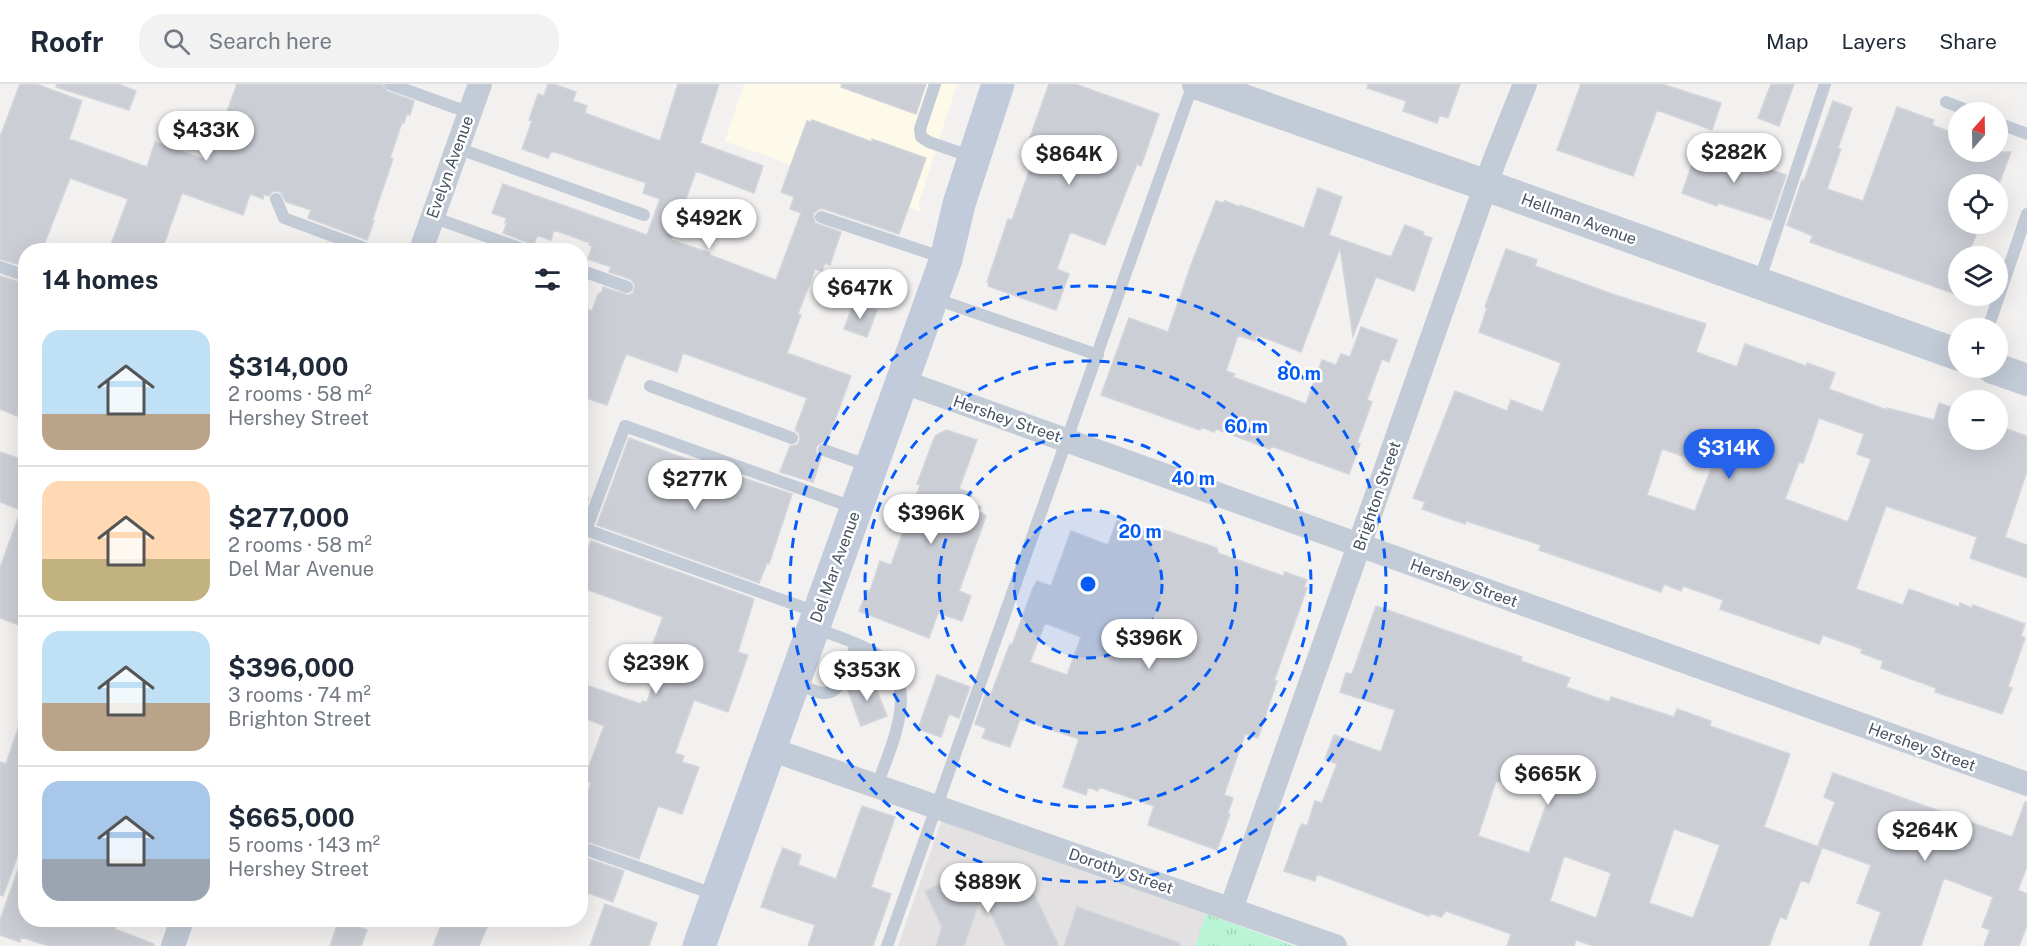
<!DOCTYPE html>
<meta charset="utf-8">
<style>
:root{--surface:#fff;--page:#f2f2f3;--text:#1f2937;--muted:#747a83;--line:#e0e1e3;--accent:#2563eb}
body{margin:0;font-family:"Public Sans",sans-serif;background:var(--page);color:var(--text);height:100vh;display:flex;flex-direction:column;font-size:22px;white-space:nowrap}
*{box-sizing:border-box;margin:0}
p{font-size:20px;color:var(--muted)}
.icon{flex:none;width:33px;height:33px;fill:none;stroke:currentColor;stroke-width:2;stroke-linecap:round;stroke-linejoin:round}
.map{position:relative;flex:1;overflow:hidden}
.details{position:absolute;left:18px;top:159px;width:570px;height:684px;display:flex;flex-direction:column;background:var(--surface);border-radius:24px;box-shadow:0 6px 24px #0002}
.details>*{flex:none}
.needle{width:39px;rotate:20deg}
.tools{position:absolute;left:1948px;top:18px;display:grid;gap:12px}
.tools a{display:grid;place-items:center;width:60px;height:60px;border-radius:50%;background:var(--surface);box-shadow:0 6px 24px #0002;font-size:30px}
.price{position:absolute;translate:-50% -51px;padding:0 14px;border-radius:21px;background:#fff;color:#222;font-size:20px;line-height:39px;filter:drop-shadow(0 2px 3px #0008)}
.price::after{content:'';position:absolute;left:50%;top:36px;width:18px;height:14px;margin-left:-9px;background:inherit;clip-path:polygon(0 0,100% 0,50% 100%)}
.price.selected{background:var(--accent);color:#fff}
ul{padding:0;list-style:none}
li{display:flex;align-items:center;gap:18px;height:150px;padding:0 24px}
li+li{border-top:2px solid var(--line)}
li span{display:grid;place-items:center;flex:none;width:168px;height:120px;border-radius:18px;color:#555}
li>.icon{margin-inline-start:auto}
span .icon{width:72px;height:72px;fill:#fffc;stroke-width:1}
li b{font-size:26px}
h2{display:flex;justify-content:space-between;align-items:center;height:72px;padding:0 24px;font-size:26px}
header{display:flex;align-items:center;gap:36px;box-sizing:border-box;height:84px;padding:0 30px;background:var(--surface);border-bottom:2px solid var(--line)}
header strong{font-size:28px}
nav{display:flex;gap:33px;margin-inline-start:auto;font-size:21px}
.search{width:420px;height:54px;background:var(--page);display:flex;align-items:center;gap:15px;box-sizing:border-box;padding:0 21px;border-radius:24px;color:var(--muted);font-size:22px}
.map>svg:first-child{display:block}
</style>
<header>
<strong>Roofr</strong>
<div class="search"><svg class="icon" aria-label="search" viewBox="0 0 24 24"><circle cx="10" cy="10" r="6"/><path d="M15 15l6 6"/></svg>Search here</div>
<nav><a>Map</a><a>Layers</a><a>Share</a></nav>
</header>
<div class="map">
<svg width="2027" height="862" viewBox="0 0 2027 862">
<defs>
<pattern id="park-tufts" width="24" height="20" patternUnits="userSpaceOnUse" patternTransform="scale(1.5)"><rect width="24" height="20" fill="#baf4d6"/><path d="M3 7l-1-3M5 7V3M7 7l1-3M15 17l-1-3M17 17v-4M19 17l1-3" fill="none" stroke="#a1d3ba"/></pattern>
</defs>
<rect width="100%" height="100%" fill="#f3f0f0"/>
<path fill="#fefae9" d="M 744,0 L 957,0 L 918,122 L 922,128 L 725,57 Z"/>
<path fill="#e4e1e2" d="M 942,735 L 1206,830 L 1195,862 L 898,862 Z"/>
<path fill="url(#park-tufts)" d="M 1206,830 L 1295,862 L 1195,862 Z"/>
<path fill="#ccced6" stroke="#d3d5dc" stroke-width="1.5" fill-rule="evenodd" d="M 20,0 L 36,0 L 82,17 L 69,55 L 147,83 L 155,58 L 209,77 L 237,0 L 382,0 L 387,7 L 414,17 L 410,31 L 407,30 L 404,39 L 402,38 L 390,74 L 393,75 L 372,137 L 374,137 L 367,156 L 308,134 L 311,126 L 286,118 L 281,109 L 278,107 L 272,108 L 269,112 L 264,110 L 263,115 L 250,110 L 243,131 L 182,109 L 162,166 L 109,166 L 128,115 L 70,94 L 42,166 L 26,166 L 26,183 L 0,175 L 0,53 Z
M 57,0 L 118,0 L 136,7 L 129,26 L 56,3 Z
M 548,0 L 554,0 L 576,8 L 573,17 L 587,22 L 585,29 L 660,57 L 678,0 L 719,0 L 700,59 L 763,82 L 754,109 L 696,87 L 671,156 L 710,169 L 710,171 L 776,196 L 801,129 L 790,125 L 794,113 L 781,108 L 807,37 L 811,38 L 812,36 L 872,58 L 872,55 L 926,74 L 899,150 L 824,125 L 819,125 L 813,130 L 815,139 L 841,148 L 830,181 L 825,179 L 822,187 L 815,185 L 798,230 L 801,231 L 787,269 L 851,292 L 827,358 L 822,358 L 816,363 L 816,368 L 821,374 L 813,398 L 780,388 L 790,362 L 797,361 L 800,356 L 799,349 L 795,346 L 807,314 L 683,269 L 677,288 L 626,270 L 607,321 L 580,312 L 580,222 L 592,227 L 598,210 L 602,208 L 603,203 L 628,211 L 633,209 L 635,201 L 630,195 L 609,188 L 611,183 L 588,175 L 592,162 L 589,161 L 590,159 L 554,146 L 551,156 L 537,151 L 534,161 L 503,149 L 507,139 L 505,139 L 506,134 L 492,129 L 503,100 L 647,151 L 660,115 L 643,109 L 646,99 L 555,68 L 551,68 L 548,74 L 522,65 L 532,37 L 529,36 L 538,10 L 544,12 Z
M 842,0 L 926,0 L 916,30 L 841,3 Z
M 1049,0 L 1075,0 L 1159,30 L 1141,82 L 1137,80 L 1105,161 L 1070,148 L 1057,185 L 1069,190 L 1056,226 L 988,202 L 989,198 L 987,198 L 1008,135 L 1012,136 L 1033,76 L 1023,73 Z
M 1368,0 L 1460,0 L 1448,34 L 1440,31 L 1437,39 L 1403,27 L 1406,17 L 1367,4 Z
M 1581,0 L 1662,0 L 1721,19 L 1712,46 L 1657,26 L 1633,92 L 1557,66 Z
M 1771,0 L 1794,0 L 1779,42 L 1758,34 Z
M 1833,17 L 1852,24 L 1838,64 L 1841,65 L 1827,105 L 1863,117 L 1897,23 L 1934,36 L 1932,41 L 1959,51 L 1959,68 L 2011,68 L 1999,100 L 1959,100 L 1959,140 L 1980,140 L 1968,172 L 1959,172 L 1959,199 L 1955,210 L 1810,158 L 1813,152 L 1787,141 L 1802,96 L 1804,97 Z
M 1698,63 L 1744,79 L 1745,77 L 1786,91 L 1771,136 L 1718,119 L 1717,122 L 1682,109 Z
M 1318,104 L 1342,113 L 1329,151 L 1391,173 L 1405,141 L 1424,148 L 1423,151 L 1432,154 L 1414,207 L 1376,193 L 1353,252 L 1340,164 L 1301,268 L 1257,251 L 1255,257 L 1238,251 L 1226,287 L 1235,290 L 1233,293 L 1306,320 L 1322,276 L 1336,281 L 1341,270 L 1350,273 L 1361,243 L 1397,256 L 1389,278 L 1382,275 L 1367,316 L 1372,318 L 1357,359 L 1360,360 L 1349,390 L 1271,362 L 1270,365 L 1216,345 L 1214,348 L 1201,343 L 1200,346 L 1101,311 L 1129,234 L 1168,248 L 1191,181 L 1216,117 L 1223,119 L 1225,117 L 1240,123 L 1240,121 L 1304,144 Z
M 327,159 L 348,166 L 324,166 Z
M 1506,165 L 1537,176 L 1535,182 L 1615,211 L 1706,240 L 1696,268 L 1737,283 L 1745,260 L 1806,282 L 1807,279 L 1835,289 L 1829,305 L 1887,326 L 1887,324 L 1934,336 L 1939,319 L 1959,326 L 1959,356 L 1998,356 L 1998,342 L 2027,352 L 2027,387 L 2005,453 L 2027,461 L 2027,494 L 1970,474 L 1977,453 L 1886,422 L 1856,505 L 1903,521 L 1909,505 L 1959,523 L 1960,519 L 1972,524 L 1973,521 L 2025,540 L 2021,552 L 2025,554 L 2008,603 L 2012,604 L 2002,630 L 1935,608 L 1936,604 L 1881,584 L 1883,577 L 1861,569 L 1862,565 L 1823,551 L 1819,560 L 1720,525 L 1723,516 L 1683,502 L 1681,507 L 1664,500 L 1661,508 L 1539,466 L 1541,461 L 1466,437 L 1465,440 L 1422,425 L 1425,418 L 1413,414 L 1455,307 L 1507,327 L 1511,316 L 1543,328 L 1561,279 L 1479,248 L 1487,224 L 1485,223 ZM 1819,334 L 1864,350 L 1857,370 L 1871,375 L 1848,438 L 1785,415 L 1799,378 L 1803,379 ZM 1662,365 L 1712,382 L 1695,427 L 1647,411 Z
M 0,192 L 26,200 L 26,323 L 21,321 L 17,332 L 0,325 Z
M 854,218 L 877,226 L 867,253 L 844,245 Z
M 946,346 L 977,356 L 959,405 L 972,409 L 969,419 L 981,423 L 979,427 L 986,432 L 959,507 L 971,512 L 962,537 L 938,529 L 929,554 L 859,527 L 867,506 L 870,507 L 880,477 L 891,481 L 920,401 L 917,400 L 935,352 Z
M 629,354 L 700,380 L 698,387 L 737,401 L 740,393 L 792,410 L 769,480 L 767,479 L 759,499 L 597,441 Z
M 0,368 L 26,377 L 26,522 L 19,541 L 0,534 L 0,484 L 21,426 L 0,418 Z
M 580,411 L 589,414 L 580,437 Z
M 1117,437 L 1147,447 L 1149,442 L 1164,446 L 1217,464 L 1218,469 L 1283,492 L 1285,488 L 1307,496 L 1304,503 L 1307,504 L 1274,597 L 1277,597 L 1258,654 L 1245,650 L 1224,711 L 1233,714 L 1228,729 L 1230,730 L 1217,766 L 1148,741 L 1154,722 L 1099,703 L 1098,707 L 1088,703 L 1086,711 L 1063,703 L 1079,655 L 1020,635 L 1010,663 L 982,654 L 986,644 L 975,640 L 986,608 L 991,610 L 1010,560 L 1012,561 L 1033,504 L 1037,497 L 1051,502 L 1071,447 L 1108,461 ZM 1045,539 L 1081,553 L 1067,591 L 1030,578 Z
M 591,457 L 754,515 L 738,568 L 748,571 L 728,628 L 694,616 L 675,669 L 684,672 L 682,678 L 699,683 L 682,730 L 658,722 L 639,775 L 580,755 L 580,729 L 591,699 L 584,696 L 604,642 L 580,632 L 580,599 L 641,620 L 642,617 L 647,618 L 660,579 L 647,575 L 663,533 L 580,503 L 580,486 Z
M 1376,522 L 1522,573 L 1521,577 L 1570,594 L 1566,603 L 1609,618 L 1611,613 L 1674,633 L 1677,625 L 1711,637 L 1710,642 L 1790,670 L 1764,743 L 1822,764 L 1809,799 L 1801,796 L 1786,835 L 1780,833 L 1769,862 L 1593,862 L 1576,856 L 1574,862 L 1507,862 L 1511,850 L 1446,827 L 1441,833 L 1430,829 L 1429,832 L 1317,790 L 1315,797 L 1284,787 L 1299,745 L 1302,740 L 1307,742 L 1315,717 L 1322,719 L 1337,680 L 1325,675 L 1334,651 L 1381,668 L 1395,626 L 1340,608 L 1346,589 L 1352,590 ZM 1508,674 L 1557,691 L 1529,769 L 1478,752 L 1496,697 L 1500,698 ZM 1674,745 L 1720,761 L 1693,834 L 1649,819 ZM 1564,772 L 1611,789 L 1596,834 L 1550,817 Z
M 937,591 L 970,603 L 959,634 L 949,630 L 941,653 L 918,645 Z
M 872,594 L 887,632 L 861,642 L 847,604 Z
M 22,633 L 26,634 L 26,748 L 3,812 L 0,811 L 0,678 L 6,680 Z
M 1833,689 L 2012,753 L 2025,718 L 2027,718 L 2027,782 L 2018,806 L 2027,810 L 2027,841 L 2019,862 L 1984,862 L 1990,846 L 1982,843 L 1993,813 L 1944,794 L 1921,862 L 1869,862 L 1881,828 L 1857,819 L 1871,781 L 1818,762 L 1835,718 L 1824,713 Z
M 862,722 L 895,733 L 871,803 L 891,810 L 873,862 L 808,862 L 815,841 L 761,823 L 775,784 L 783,764 L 801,771 L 798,781 L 836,795 Z
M 23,772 L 26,773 L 26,836 L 118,836 L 115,845 L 154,860 L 154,862 L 49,862 L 21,853 L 20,858 L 0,851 L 0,836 Z
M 580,772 L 624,787 L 613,818 L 580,806 Z
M 971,785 L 983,809 L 999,802 L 1007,818 L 1032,806 L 1059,862 L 1006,862 L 982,810 L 964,862 L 936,862 L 942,843 L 925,807 Z
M 605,820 L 657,839 L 649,862 L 590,862 Z
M 1077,823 L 1180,859 L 1180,862 L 1064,862 Z
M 339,836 L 367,846 L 361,862 L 330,862 Z
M 443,836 L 490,836 L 479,862 L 433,862 Z"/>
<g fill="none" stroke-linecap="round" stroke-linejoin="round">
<path stroke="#c2cbd6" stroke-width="12" d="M 390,0 L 470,29
M 935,0 L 920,45 L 921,53 L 929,58 L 972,73
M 1946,18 L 1972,28
M 1998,39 L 2027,50
M 457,64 L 644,131
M 276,115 L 284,134 L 370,166
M 432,133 L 525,166
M 821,133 L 944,174
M 0,183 L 26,192
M 580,186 L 627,203
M 1759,198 L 1825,0
M 933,214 L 1098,271
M 1988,244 L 2027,130
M 650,302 L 792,354
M 824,366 L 869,382
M 816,528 L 586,446 L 625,342 L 855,424
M 815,544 C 835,552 860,559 878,571 C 923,601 890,663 877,702
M 796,599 C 804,602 814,608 823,609 C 844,611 850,575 856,561
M 580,763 L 716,811
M 887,862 L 1193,0"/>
<path stroke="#c2cbd6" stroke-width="24" d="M 421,166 L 480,0
M 901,297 L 2027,700
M 770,665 L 1335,862
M 1231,825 L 1495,75 L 1525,0
M 173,862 L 182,836"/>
<path stroke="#c2cbd6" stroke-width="32" d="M 1198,0 L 1485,101 L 1959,271
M 1993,284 L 2027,296"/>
<path stroke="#c1cbdb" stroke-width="33" d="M 699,862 L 946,175 L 959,120 L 998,0"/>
</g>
<circle cx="1088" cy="500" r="74" fill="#045bf8" fill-opacity=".12"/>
<g fill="none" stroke="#045bf8" stroke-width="3" stroke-dasharray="10 8">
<circle cx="1088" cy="500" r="74"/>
<circle cx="1088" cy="500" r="149"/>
<circle cx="1088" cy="500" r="223"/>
<circle cx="1088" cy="500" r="298"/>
</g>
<g text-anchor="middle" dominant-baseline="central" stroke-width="5" stroke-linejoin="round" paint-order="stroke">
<g font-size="16" fill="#465160" stroke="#fff">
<text transform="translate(450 83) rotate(-70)">Evelyn Avenue</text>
<text transform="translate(1579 135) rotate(20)">Hellman Avenue</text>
<text transform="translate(1007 335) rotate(19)">Hershey Street</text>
<text transform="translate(1377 412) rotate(-71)">Brighton Street</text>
<text transform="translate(835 483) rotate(-70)">Del Mar Avenue</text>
<text transform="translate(1464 499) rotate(20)">Hershey Street</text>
<text transform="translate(1922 663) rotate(20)">Hershey Street</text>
<text transform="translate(1121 787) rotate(19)">Dorothy Street</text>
</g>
</g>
<circle cx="1088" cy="500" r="9" fill="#045bf8" stroke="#fff" stroke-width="3"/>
<g font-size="18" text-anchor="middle" font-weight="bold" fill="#045bf8" stroke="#fff" stroke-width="5" stroke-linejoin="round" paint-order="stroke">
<text x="1299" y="296">80 m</text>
<text x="1246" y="349">60 m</text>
<text x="1193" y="401">40 m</text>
<text x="1140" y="454">20 m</text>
</g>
</svg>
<div class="tools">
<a><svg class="needle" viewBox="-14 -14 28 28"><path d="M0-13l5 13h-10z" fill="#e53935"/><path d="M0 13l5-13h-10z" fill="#747a83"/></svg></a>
<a><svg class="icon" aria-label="locate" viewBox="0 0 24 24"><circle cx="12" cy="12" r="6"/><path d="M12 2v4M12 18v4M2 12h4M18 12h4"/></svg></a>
<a><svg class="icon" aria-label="layers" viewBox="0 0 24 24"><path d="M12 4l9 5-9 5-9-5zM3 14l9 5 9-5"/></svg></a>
<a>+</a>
<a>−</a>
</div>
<b class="price" style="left:206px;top:78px">$433K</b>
<b class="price" style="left:1734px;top:100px">$282K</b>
<b class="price" style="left:1069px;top:102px">$864K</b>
<b class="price" style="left:709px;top:166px">$492K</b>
<b class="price" style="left:860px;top:236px">$647K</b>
<b class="price selected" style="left:1729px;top:396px">$314K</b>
<b class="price" style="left:695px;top:427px">$277K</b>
<b class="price" style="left:931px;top:461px">$396K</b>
<b class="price" style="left:1149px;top:586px">$396K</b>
<b class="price" style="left:656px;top:611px">$239K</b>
<b class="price" style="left:867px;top:618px">$353K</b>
<b class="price" style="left:1548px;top:722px">$665K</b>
<b class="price" style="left:1925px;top:778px">$264K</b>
<b class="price" style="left:988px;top:830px">$889K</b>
<section class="details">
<h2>14 homes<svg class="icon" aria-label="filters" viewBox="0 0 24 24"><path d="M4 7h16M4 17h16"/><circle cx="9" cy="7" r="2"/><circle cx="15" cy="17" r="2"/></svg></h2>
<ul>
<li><span style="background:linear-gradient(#bfe0f5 70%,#b9a48a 0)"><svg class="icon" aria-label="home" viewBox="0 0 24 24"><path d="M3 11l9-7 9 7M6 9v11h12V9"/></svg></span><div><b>$314,000</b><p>2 rooms · 58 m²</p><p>Hershey Street</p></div></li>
<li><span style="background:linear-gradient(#ffd9b3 65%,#c2b280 0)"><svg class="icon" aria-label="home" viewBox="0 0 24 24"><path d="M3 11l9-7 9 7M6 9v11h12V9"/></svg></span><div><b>$277,000</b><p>2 rooms · 58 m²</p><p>Del Mar Avenue</p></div></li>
<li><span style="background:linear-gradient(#bfe0f5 60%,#b9a48a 0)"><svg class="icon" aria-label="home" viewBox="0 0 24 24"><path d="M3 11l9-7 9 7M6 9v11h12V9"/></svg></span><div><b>$396,000</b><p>3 rooms · 74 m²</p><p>Brighton Street</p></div></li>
<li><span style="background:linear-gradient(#a9c7e8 65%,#9aa5b1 0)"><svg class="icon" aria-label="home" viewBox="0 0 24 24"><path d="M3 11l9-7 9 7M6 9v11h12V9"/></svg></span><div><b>$665,000</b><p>5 rooms · 143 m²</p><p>Hershey Street</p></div></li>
</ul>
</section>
</div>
